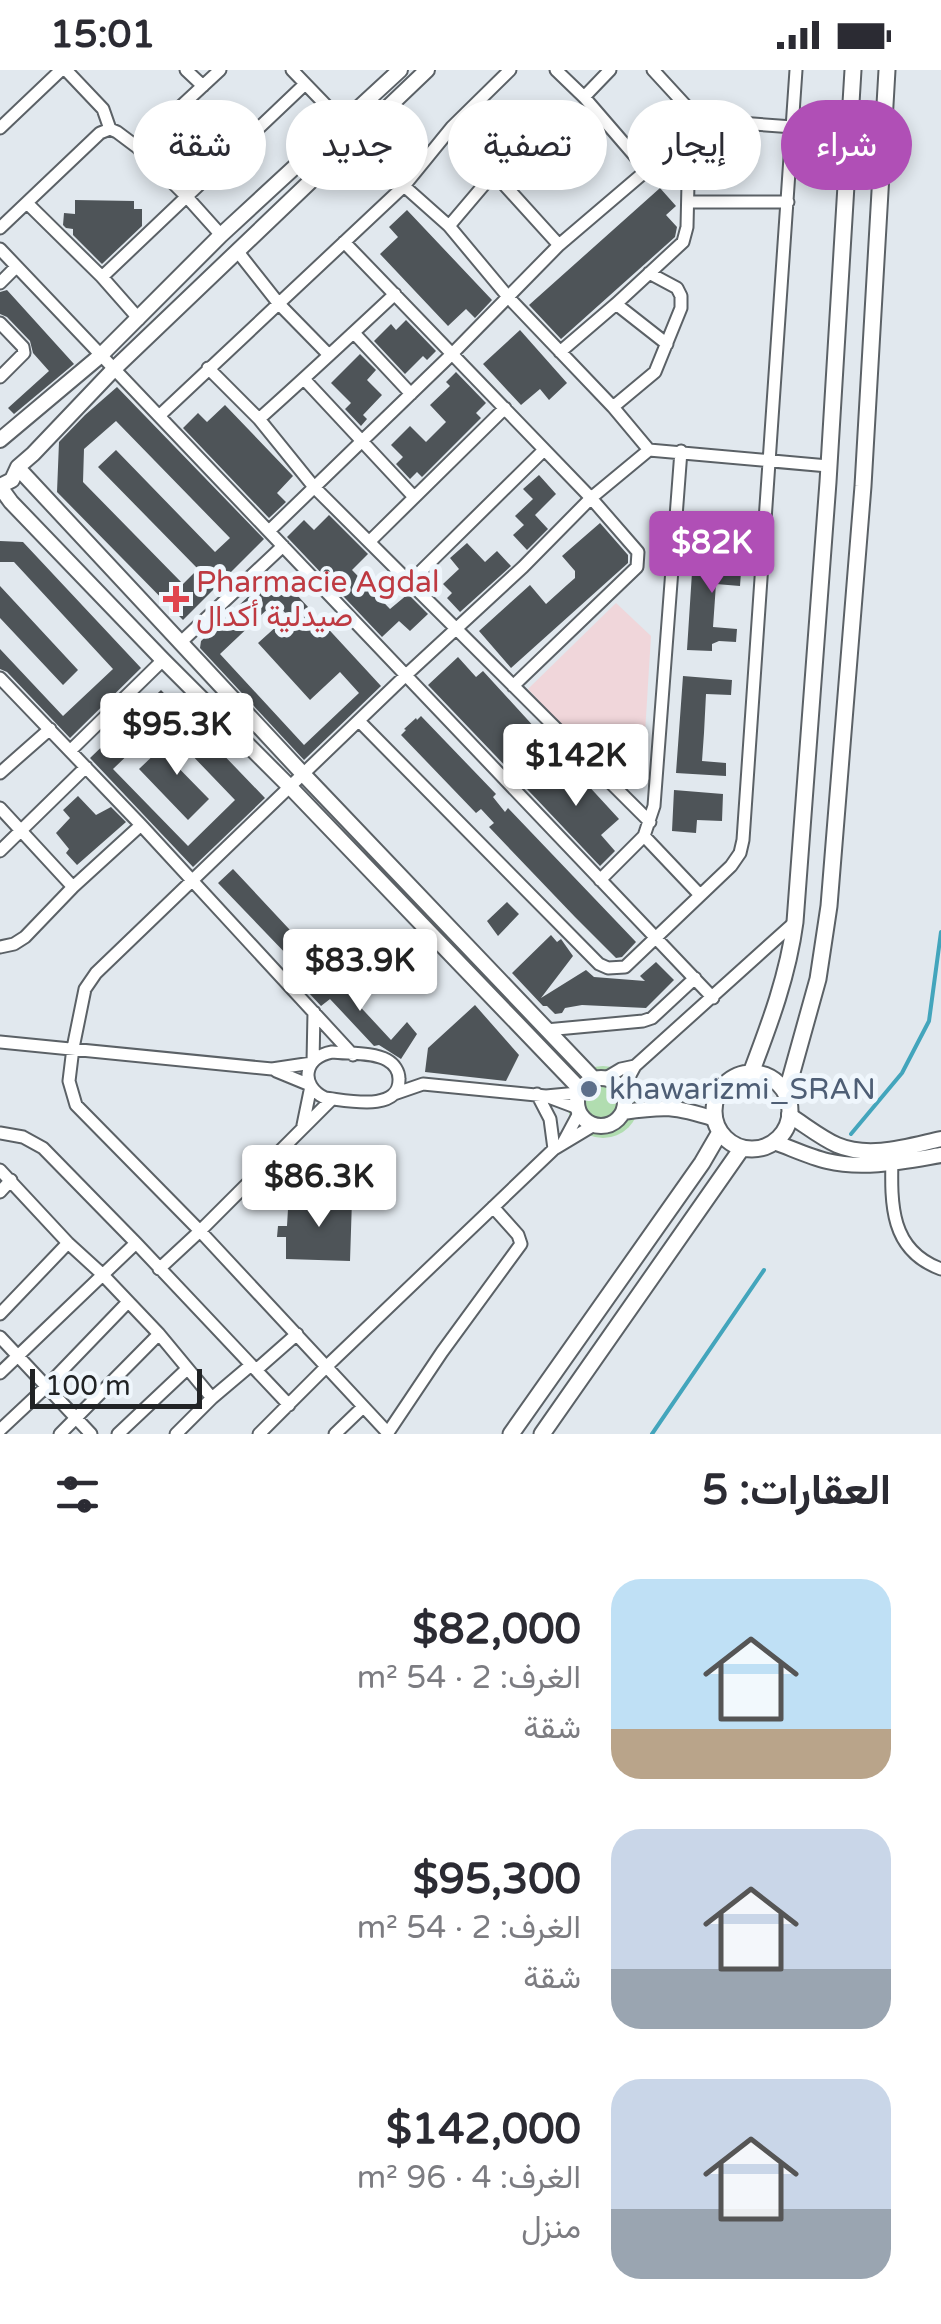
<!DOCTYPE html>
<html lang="ar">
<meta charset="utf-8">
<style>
:root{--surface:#fff;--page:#f2f2f3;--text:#2b2b33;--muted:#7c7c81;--accent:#b04fb6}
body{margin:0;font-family:"Varela Round",Vazirmatn,sans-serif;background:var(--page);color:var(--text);direction:rtl;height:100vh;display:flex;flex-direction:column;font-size:38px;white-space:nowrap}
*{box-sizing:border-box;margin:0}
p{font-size:32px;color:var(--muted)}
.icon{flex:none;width:55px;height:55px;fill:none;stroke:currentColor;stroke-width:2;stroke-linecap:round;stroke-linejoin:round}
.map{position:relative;height:1364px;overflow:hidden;direction:ltr}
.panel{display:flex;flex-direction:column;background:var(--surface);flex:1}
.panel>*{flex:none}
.hud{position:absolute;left:30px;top:30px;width:882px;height:90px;direction:rtl;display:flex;gap:20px}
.scale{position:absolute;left:30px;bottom:25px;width:172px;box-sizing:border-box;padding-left:10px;border:5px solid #212325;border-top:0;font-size:28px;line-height:35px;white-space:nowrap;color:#212325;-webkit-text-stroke:8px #eff6fc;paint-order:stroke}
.price{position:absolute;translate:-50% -85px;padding:0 22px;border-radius:10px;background:#fff;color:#222;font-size:32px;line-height:65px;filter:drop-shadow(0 2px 5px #0008)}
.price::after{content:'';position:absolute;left:50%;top:60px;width:30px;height:22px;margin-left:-15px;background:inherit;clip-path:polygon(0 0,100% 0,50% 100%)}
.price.selected{background:var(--accent);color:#fff}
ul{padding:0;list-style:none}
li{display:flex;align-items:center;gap:30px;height:250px;padding:0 50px}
li span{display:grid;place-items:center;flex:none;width:280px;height:200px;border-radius:30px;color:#555}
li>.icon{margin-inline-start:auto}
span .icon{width:120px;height:120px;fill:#fffc;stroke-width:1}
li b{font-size:42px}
h2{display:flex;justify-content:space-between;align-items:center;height:120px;padding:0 50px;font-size:42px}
.pill{padding:0 35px;border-radius:45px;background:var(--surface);box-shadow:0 5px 15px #0003;font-size:35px;line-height:90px}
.pill.selected{background:var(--accent);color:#fff}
.status{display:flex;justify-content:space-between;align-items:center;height:70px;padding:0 50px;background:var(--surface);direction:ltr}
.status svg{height:28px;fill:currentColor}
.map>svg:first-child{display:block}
</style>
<div class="status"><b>15:01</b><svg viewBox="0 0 49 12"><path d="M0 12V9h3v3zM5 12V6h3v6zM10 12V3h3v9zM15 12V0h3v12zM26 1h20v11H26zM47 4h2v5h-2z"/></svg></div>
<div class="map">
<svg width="941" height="1364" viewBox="0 0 941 1364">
<rect width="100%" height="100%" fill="#e1e8ee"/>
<path fill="#f0d6da" d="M 616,533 L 651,566 L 644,679 L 613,709 L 528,619 Z"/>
<path fill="#b1ddb0" d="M567 1032a36 36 0 1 1 72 0a36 36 0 1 1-72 0Z"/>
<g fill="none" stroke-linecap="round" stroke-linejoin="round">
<path stroke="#43a5bc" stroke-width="4" d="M 851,1064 L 902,1003 L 929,951 L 941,862
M 652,1364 L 764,1200"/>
</g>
<path fill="#4e5458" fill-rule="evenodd" d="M 660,118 L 676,136 L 666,145 L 677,157 L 675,167 L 561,269 L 529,235 Z
M 75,130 L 134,131 L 134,139 L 142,139 L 142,156 L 102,194 L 73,165 L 73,159 L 66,158 L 63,155 L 64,143 L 75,144 Z
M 407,140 L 492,230 L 475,248 L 466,239 L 448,256 L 380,184 L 398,167 L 389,157 Z
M 7,220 L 74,294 L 14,344 L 8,338 L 49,301 L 33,283 L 30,271 L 7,247 L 0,244 L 0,222 Z
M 406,250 L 436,281 L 427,290 L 423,286 L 405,304 L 374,271 L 391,254 L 396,260 Z
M 520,260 L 567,313 L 549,330 L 540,319 L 521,335 L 483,294 Z
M 360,284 L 376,300 L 367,310 L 382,325 L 363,345 L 367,349 L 361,356 L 345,339 L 351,333 L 331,313 Z
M 456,302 L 486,333 L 476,343 L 481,348 L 422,407 L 417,402 L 410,409 L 396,394 L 403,387 L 391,375 L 410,356 L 426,372 L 446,352 L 430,335 L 450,316 L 446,312 Z
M 117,317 L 264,469 L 183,550 L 57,422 L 59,372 L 85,345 ZM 116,351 L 230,468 L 215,482 L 116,380 L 98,397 L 198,499 L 183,514 L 83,412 L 84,379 Z
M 225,335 L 293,406 L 277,423 L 286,432 L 269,448 L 183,358 L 198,343 L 207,352 Z
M 539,405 L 556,424 L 535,445 L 548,459 L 527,480 L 513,465 L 524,455 L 515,446 L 533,429 L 523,419 Z
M 329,445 L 368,484 L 352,500 L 390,539 L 408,524 L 428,544 L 410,561 L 399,551 L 382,567 L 287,467 L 304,450 L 314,460 Z
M 600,453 L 628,485 L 628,493 L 511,598 L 479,561 L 530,515 L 546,534 L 567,515 L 575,508 L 575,501 L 562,486 Z
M 0,471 L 23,472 L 141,598 L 70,668 L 7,602 L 0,599 L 0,579 L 63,646 L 113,599 L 14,492 L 0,492 Z
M 467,473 L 485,492 L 497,481 L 511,496 L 460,542 L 447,528 L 452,523 L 443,514 L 459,499 L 450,488 Z
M 719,473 L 743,475 L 740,516 L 716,514 L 713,557 L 737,559 L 736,572 L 719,571 L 712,574 L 712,581 L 687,580 L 693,487 L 718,489 Z
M 267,509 L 285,512 L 381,616 L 304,690 L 200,578 L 201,571 ZM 275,532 L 288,546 L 258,573 L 310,630 L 340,602 L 359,623 L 304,675 L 220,584 Z
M 0,516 L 78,600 L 63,615 L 0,548 Z
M 458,587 L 476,607 L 483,601 L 547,671 L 513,704 L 428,615 Z
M 683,606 L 732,610 L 731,625 L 706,624 L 704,663 L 702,691 L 726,693 L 726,706 L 676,703 Z
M 161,620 L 265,728 L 193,797 L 90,688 ZM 161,653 L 235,730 L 188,776 L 113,699 Z
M 421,646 L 496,724 L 493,727 L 505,742 L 508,738 L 636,872 L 622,887 L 616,888 L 575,847 L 489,757 L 494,753 L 481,739 L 476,743 L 401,665 L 406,660 L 404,659 L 416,648 L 417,650 Z
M 160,679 L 209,729 L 188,750 L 139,699 Z
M 562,687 L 619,749 L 601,765 L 615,781 L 600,796 L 527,719 Z
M 674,720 L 723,724 L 722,751 L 697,750 L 696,763 L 672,761 Z
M 78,726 L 96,745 L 111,737 L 126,752 L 77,795 L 66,783 L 69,779 L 56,763 L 70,748 L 63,740 Z
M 233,799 L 304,875 L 309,868 L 320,880 L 295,904 L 286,895 L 290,888 L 218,813 Z
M 507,832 L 519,844 L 498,866 L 487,851 Z
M 551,865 L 557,872 L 561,869 L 573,886 L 541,928 L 586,900 L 594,907 L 645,911 L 640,906 L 656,892 L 674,910 L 646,938 L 582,935 L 565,938 L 562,943 L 555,944 L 547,936 L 543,936 L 512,903 Z
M 337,896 L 348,910 L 341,916 L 391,970 L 407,952 L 417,964 L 401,989 L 379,975 L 374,976 L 330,929 L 321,936 L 308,922 Z
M 475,935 L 519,985 L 506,1011 L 425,1002 L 428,978 Z
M 297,1127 L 352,1130 L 350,1191 L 286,1189 L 286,1167 L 277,1167 L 278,1156 L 287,1156 L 288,1139 L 296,1139 Z"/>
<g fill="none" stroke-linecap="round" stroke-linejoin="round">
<defs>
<path id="minor" d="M 66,0 L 103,39 L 110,59
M 186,0 L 203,16
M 292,0 L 404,116 L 449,156 L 509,228 L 613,337 L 649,380 L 591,428 L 523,497 L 406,605 L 96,903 L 85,919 L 73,978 L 69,1011 L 76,1035 L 200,1161 L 388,1363
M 556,0 L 584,27 L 647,100
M 584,27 L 610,0
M 699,50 L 848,61
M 452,57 L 559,175
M 0,58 L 61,0
M 137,77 L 186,126 L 221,165
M 689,132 L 788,132
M 28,134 L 102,207 L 139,249
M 449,156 L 494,103
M 0,158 L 100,63 L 110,59 L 117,62 L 137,77 L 220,0
M 344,172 L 591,428 L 638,482 L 637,497 L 513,616
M 0,179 L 713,928
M 238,182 L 279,234 L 328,284
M 102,207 L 304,15
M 0,213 L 16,197
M 616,234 L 667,274
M 0,253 L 23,277 L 24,283 L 0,307
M 354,263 L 411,324
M 560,282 L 616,234 L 683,172 L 687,157 L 688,113 L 669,78
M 208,298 L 259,349 L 314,417 L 650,752
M 304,309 L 414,427
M 613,337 L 655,302 L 681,238 L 681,226 L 677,218 L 649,203
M 159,346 L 404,116 L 452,57 L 510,0
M 259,349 C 305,308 350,266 395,224
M 649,380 L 828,396
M 269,461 L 453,283 L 559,175 L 647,100 L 699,50 L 653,0
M 369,472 L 505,338
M 409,513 L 544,380
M 181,572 L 283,476
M 0,608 L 141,755 L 353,985
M 359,651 L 599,894 L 608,898 L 625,897 L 731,796 L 740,783 L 743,770 L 796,0
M 70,681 L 163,590
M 0,703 L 50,659
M 513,717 L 564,667
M 0,738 L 73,817
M 644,766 L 700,825
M 0,781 L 86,697
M 600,810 L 644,766 L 654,736 L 681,381
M 0,877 L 14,874 L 25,867 L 73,817 L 141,755
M 546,960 L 643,951 L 652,948 L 695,908
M 0,972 L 272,999 L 312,993
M 332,982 C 348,984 373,982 387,990 C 394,994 399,1001 399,1009 C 400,1043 346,1030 325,1028 C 299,1015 304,987 332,982 Z
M 313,992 L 314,942
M 276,1001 L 310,1015
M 606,1008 L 621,999 L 635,996
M 620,1016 L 628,1009 L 635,996 L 795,852
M 394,1024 L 423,1014 L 546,1026 L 578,1023
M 537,1024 L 550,1049 L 554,1079
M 546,1026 L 578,1038
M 303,1055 L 311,1016
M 0,1063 L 23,1067 L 43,1078 L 136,1173 L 289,1335
M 564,1071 L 579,1043
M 892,1085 C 891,1133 889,1180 941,1199
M 0,1100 L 68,1173 L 102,1204 L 159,1264 L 212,1328
M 0,1122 L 11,1110
M 159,1199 L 200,1161 L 332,1029
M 0,1244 L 68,1173
M 0,1267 L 91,1364
M 256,1300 L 297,1264
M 0,1303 L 136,1173
M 0,1360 L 47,1316 L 127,1233
M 60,1364 L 159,1264
M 118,1364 L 187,1299
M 176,1364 L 212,1328 L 251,1295
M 259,1364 L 327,1296 L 554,1079 L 594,1055
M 335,1364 L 363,1337
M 387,1364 L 442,1282 L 521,1174 L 518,1165 L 493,1137"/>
<path id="tertiary" d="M 0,370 L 100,286 L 221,165 L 400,0
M 18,398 L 304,705 L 593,1008
M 0,416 L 12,410 L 18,397 L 33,384 L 114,299 L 427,0
M 0,417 L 11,432 L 163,590 L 291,718 L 580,1019
M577 1032a24 24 0 1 1 48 0a24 24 0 1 1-48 0Z
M 623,1021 L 720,1020
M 623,1042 C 665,1036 674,1036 715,1049
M 789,1045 C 805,1055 821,1068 837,1075 C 870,1089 909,1076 941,1069
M 774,1072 C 791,1078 810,1087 827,1091 C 864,1100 905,1091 941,1085"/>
<path id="secondary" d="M 751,1003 C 770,953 788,905 795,852 L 828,412 L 853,0
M714 1041a38 38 0 1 1 76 0a38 38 0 1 1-76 0Z
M 786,1024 L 818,909 L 829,836 L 863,416 L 887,0
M 511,1364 L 702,1093 L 720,1062
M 542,1364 L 742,1078"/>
</defs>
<use href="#minor" stroke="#5b6166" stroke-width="15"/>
<use href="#tertiary" stroke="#5b6166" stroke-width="18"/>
<use href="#secondary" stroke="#5b6166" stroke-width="19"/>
<use href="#minor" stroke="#fff" stroke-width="11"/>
<use href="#tertiary" stroke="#fff" stroke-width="14"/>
<use href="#secondary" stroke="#fff" stroke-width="15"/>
</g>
<path fill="#e0444e" stroke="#eff6fc" stroke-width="4" d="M171 514h10v10h10v10h-10v10h-10v-10h-10v-10h10z"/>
<circle fill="#5c6f8a" stroke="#eff6fc" stroke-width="4" cx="589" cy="1019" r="10"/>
<g text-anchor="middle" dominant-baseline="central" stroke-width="10" stroke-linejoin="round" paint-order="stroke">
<g font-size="30" fill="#be3a42" stroke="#eff6fc" text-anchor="start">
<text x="196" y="512">Pharmacie Agdal<tspan x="196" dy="34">صيدلية أكدال</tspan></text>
</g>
<g font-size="30" fill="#4e5e75" stroke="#eff6fc" text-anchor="start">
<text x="609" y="1019">khawarizmi_SRAN</text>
</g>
</g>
</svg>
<div class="scale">100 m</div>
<b class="price selected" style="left:712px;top:526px">$82K</b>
<b class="price" style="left:177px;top:708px">$95.3K</b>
<b class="price" style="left:576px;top:739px">$142K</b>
<b class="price" style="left:360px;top:944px">$83.9K</b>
<b class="price" style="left:319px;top:1160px">$86.3K</b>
<div class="hud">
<a class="pill selected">شراء</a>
<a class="pill">إيجار</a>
<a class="pill">تصفية</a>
<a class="pill">جديد</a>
<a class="pill">شقة</a>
</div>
</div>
<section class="panel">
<h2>العقارات: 5<svg class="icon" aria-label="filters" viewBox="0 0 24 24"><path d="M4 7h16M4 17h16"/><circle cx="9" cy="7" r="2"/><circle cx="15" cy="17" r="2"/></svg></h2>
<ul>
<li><span style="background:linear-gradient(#bfe0f5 75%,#b9a48a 0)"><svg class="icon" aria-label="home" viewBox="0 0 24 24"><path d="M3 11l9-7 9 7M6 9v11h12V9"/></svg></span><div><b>$82,000</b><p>الغرف: 2 · 54 m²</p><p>شقة</p></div></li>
<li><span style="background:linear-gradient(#c9d6e8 70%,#9aa5b1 0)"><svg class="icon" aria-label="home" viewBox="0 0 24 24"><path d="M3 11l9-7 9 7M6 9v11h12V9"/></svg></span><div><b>$95,300</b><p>الغرف: 2 · 54 m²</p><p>شقة</p></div></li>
<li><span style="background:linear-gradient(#c9d6e8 65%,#9aa5b1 0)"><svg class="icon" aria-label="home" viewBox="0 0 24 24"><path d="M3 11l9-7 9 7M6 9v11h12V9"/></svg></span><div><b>$142,000</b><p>الغرف: 4 · 96 m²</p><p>منزل</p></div></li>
</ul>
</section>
